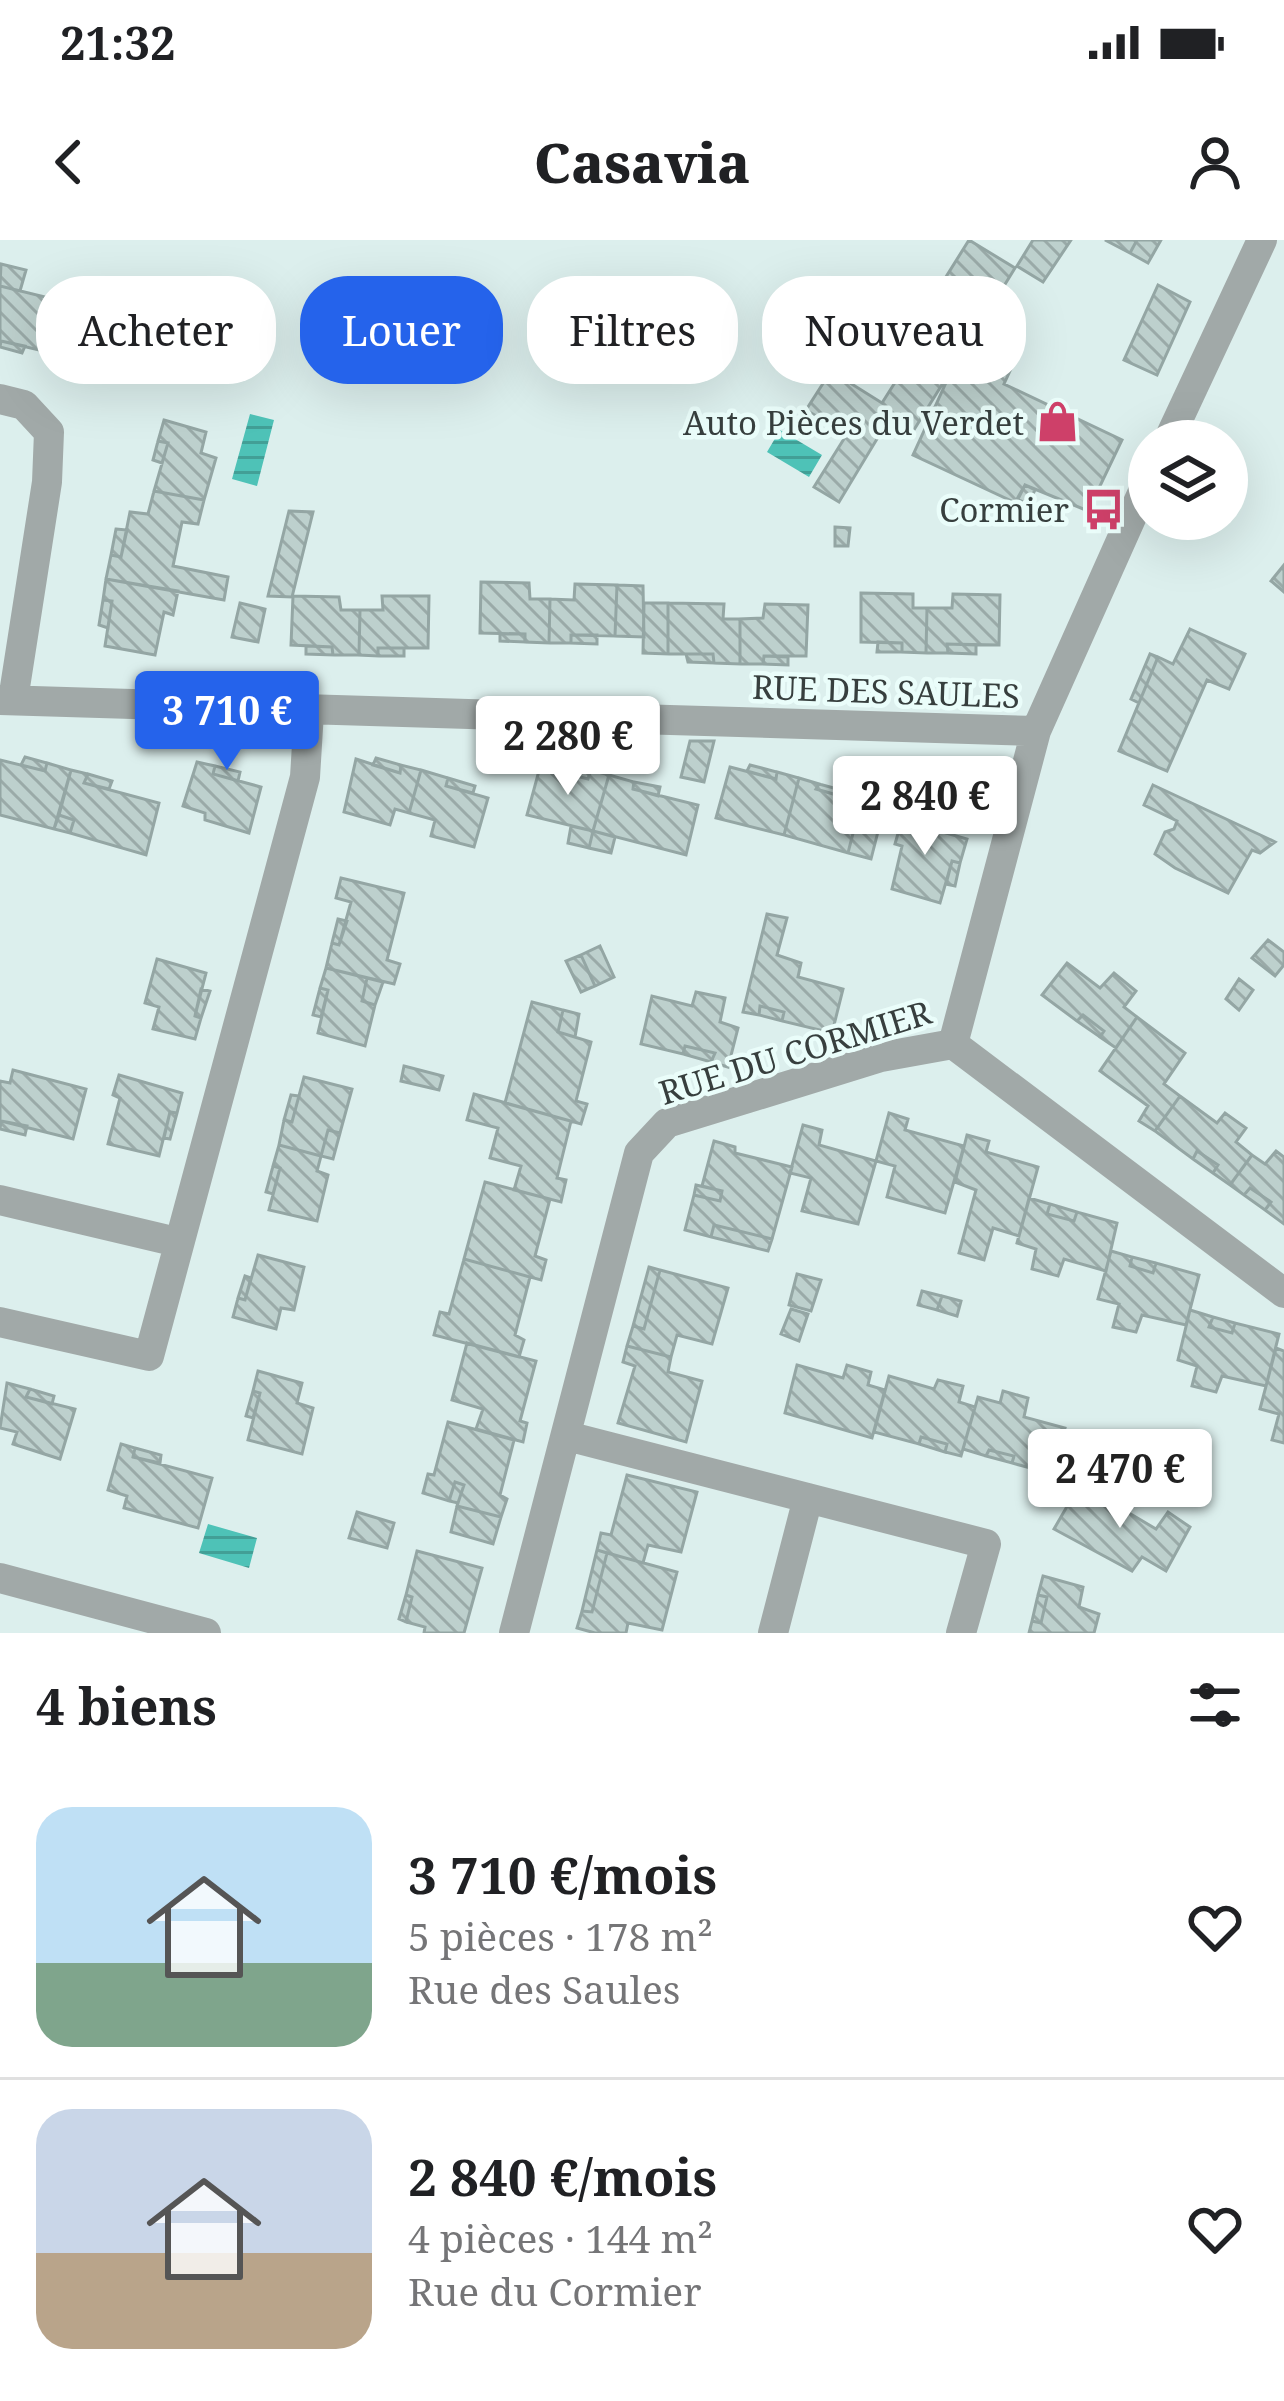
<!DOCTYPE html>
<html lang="fr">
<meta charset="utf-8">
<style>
:root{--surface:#fff;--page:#f2f2f2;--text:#202124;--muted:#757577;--line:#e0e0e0;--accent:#2563eb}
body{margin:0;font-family:"Noto Serif",serif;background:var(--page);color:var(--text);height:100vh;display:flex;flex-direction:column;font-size:45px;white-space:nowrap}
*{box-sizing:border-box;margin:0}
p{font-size:39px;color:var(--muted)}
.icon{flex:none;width:66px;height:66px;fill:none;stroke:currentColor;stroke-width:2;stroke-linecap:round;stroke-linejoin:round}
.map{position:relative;height:1393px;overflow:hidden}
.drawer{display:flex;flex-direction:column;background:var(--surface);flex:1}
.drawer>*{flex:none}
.banner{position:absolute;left:36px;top:36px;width:1212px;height:108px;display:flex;gap:24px}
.tools{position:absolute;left:1128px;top:180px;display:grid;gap:24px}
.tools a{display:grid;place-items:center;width:120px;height:120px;border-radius:50%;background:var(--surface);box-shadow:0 12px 48px #0002;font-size:60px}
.price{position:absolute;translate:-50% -102px;padding:0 27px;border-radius:12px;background:#fff;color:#222;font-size:39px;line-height:78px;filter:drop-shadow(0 3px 6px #0008)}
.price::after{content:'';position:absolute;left:50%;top:72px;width:36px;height:27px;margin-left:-18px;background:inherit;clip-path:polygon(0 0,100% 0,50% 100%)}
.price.on{background:var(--accent);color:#fff}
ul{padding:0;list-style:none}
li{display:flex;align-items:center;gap:36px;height:300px;padding:0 36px}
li+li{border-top:3px solid var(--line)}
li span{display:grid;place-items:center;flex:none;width:336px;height:240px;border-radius:36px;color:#555}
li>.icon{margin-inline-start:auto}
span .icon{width:144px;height:144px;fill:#fffc;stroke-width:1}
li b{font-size:51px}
h2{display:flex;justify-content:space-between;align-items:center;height:144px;padding:0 36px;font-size:51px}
.pill{padding:0 42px;border-radius:48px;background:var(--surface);box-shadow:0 12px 48px #0002;font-size:42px;line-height:108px}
.pill.on{background:var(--accent);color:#fff}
.status{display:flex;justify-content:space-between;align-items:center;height:84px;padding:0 60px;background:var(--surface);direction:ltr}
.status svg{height:33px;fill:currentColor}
header{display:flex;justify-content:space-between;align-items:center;height:156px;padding:0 36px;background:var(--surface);font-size:54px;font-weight:800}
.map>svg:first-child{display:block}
</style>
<div class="status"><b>21:32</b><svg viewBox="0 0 49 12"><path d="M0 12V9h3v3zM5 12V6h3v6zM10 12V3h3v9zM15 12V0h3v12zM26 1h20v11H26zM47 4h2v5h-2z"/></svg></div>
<header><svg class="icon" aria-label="back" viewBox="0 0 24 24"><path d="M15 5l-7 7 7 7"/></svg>Casavia<svg class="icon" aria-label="person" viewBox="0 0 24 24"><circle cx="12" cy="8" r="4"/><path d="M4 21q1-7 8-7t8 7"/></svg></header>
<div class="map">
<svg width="1284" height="1393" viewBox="0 0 1284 1393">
<defs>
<pattern id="water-rules" width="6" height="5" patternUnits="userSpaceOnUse" patternTransform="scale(3)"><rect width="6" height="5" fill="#4ec2b7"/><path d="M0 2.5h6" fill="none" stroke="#429f96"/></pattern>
<pattern id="building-back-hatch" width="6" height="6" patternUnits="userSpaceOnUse" patternTransform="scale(3)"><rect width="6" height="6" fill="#bdd0cd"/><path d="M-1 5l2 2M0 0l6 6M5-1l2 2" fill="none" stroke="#9aaaa8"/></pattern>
</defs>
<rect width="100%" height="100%" fill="#dcefed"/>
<path fill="url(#water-rules)" d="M 250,174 L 274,180 L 257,246 L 232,239 Z
M 780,190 L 822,215 L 809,237 L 767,212 Z
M 208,1284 L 257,1298 L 249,1328 L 199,1313 Z"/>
<path fill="url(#building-back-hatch)" stroke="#94a6a4" stroke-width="3" d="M 969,0 L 1015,28 L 980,85 L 934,56 Z
M 1033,0 L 1071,0 L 1043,42 L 1017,26 Z
M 1105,0 L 1137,0 L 1130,13 Z
M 1137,0 L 1161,0 L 1148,23 L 1130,13 Z
M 1,24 L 26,30 L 20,51 L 0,46 Z
M 1158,45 L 1190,62 L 1157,135 L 1124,120 Z
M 0,46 L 86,67 L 73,118 L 1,101 L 0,107 Z
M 121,53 L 143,60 L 138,77 L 117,72 Z
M 143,65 L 185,75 L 172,124 L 127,114 L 125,120 L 105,115 L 117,72 L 138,77 Z
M 949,66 L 980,85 L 973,96 L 943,76 Z
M 899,87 L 909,94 L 899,112 L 889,105 Z
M 977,89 L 1020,109 L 1004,144 L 1122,200 L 1088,271 L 1025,245 L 1016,263 L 913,215 L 955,123 Z
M 909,94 L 955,123 L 944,141 L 899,112 Z
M 1,101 L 25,106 L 22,113 L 0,107 Z
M 127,114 L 149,119 L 146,126 L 125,120 Z
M 908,122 L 943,143 L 912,193 L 889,179 L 839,262 L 814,247 L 847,194 L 806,170 L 831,131 L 882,163 Z
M 164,180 L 206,192 L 201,213 L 216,218 L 204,260 L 154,251 L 168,203 L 158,201 Z
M 158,201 L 168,203 L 162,223 L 153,220 Z
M 1025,245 L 1035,250 L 1028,264 L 1017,259 Z
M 154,251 L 204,260 L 198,284 L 182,282 L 173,326 L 228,337 L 224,360 L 106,339 L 111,315 L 121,317 L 130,272 L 148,274 Z
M 289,271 L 313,272 L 292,357 L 268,356 Z
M 835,287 L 850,288 L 848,306 L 835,306 Z
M 116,289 L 127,290 L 121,317 L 111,315 Z
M 1284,325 L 1284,352 L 1271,341 Z
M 106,339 L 178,351 L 173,375 L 164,372 L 155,415 L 105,406 L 112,361 L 103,360 Z
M 481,342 L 529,343 L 530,359 L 550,359 L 549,403 L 525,402 L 525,394 L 480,393 Z
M 575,344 L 617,345 L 615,396 L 571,395 L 571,403 L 549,403 L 550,359 L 574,360 Z
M 617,345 L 643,346 L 644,397 L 615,396 Z
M 861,353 L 913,354 L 913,368 L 927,368 L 926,413 L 902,412 L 902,403 L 861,402 Z
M 953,354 L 1000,355 L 999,405 L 947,404 L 948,413 L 926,413 L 927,368 L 952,368 Z
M 293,356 L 339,357 L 341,370 L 360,370 L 359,415 L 333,415 L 332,407 L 291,405 Z
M 382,356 L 429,356 L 428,408 L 378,408 L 378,416 L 359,415 L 360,370 L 383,370 Z
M 103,360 L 112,361 L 108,388 L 99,385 Z
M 240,363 L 265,369 L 258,402 L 232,397 Z
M 644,363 L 668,363 L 668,414 L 643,413 Z
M 668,363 L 724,364 L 723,379 L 740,379 L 740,424 L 714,423 L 713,414 L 668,414 Z
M 765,364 L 808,365 L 806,416 L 764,416 L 763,424 L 740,424 L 740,379 L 763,378 Z
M 1190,389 L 1245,414 L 1229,449 L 1207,440 L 1167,531 L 1119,511 L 1158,417 L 1173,424 Z
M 500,394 L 525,394 L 525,402 L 500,401 Z
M 571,395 L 597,395 L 597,404 L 571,403 Z
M 878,402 L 902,403 L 902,412 L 877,412 Z
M 947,404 L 976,405 L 976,414 L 948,413 Z
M 306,406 L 332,407 L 333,415 L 306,414 Z
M 378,408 L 404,408 L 404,416 L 378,416 Z
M 686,414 L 713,414 L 714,423 L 688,422 Z
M 1150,414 L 1158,417 L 1139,463 L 1131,459 Z
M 764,416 L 788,417 L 788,425 L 763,424 Z
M 690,501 L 714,501 L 704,542 L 681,537 Z
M 25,517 L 47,523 L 45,531 L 21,525 Z
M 376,518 L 401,525 L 400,533 L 373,525 Z
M 356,519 L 400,533 L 401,525 L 421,530 L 409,573 L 395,569 L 390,585 L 344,572 Z
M 0,520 L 45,531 L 47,523 L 71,530 L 54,589 L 0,575 Z
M 197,522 L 215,526 L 213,534 L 261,547 L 249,593 L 205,580 L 205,573 L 183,566 Z
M 564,524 L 591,530 L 588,539 L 561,532 Z
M 750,525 L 777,532 L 776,539 L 747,531 Z
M 215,526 L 240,532 L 238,541 L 213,534 Z
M 540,527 L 588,539 L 591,530 L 609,535 L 593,591 L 527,575 Z
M 730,527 L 776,539 L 777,532 L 799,538 L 784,595 L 716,578 Z
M 71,530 L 88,534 L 84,543 L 159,563 L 146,615 L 70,593 L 74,580 L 59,575 Z
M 421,530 L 448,538 L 446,546 L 488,558 L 474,607 L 431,596 L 435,580 L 409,573 Z
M 88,534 L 112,541 L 109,549 L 84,543 Z
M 609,535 L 634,542 L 633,549 L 698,565 L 686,615 L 593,591 Z
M 448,538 L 475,546 L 473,553 L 446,546 Z
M 799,538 L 819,544 L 816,549 L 861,562 L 848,613 L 784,595 Z
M 634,542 L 660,547 L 658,556 L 633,549 Z
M 819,544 L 845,551 L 844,557 L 816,549 Z
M 1153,545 L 1269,599 L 1275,602 L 1260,613 L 1252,610 L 1228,653 L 1175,628 L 1155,614 L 1165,592 L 1174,589 L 1177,581 L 1144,565 Z
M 861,562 L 884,568 L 871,619 L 848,613 Z
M 905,569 L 927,574 L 925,587 L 967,599 L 960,623 L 952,621 L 940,663 L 892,649 L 902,606 L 895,604 Z
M 59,575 L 74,580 L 70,593 L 54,589 Z
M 571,586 L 593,591 L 589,608 L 568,603 Z
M 593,591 L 615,597 L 611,613 L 589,608 Z
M 952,621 L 960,623 L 955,646 L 946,644 Z
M 341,638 L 404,653 L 387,720 L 400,724 L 394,744 L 326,728 L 332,703 L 339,705 L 351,662 L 336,658 Z
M 767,674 L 787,678 L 777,715 L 801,723 L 798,737 L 843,749 L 832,793 L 782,781 L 784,772 L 760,766 L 759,775 L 743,772 Z
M 338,679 L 347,681 L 339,705 L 332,703 Z
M 1268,700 L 1284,712 L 1284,725 L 1275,736 L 1252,718 Z
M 600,706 L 614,737 L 595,746 L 581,715 Z
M 581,715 L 595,746 L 581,752 L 566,721 Z
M 157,719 L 206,733 L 195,776 L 201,778 L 195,799 L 153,789 L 159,767 L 145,763 Z
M 1067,723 L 1100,748 L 1114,733 L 1136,751 L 1124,767 L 1137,777 L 1116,808 L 1100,797 L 1104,791 L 1083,775 L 1077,781 L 1042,755 Z
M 326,728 L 367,738 L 362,761 L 375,765 L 365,806 L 318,793 L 328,750 L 320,748 Z
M 367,738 L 383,742 L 375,765 L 362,761 Z
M 1239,739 L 1253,750 L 1239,770 L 1226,759 Z
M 320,748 L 328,750 L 321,777 L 313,775 Z
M 201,749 L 210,751 L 201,778 L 195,776 Z
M 696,752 L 725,758 L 720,782 L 738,788 L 728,827 L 711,822 L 715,813 L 685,806 L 683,814 L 641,804 L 652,756 L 692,766 Z
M 532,762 L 563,770 L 558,792 L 591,802 L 576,861 L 587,864 L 581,884 L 505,863 Z
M 760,766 L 784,772 L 782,781 L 759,775 Z
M 563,770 L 579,774 L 575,797 L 558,792 Z
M 1083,775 L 1104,791 L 1100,797 L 1077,781 Z
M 1137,777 L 1185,813 L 1164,844 L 1180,856 L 1155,891 L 1139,881 L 1148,866 L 1100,831 Z
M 685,806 L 715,813 L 711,822 L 683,814 Z
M 404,826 L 443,836 L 439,850 L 401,841 Z
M 13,830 L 86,849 L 73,899 L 1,881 L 0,886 L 0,841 L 10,843 Z
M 119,835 L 182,853 L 177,873 L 170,872 L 159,916 L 108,904 L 120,858 L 113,855 Z
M 304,837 L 352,849 L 340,893 L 328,890 L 321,916 L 279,905 L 284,880 L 292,882 Z
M 474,854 L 571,881 L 557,938 L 566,940 L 561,962 L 514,950 L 521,926 L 490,918 L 498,888 L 467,880 Z
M 291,855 L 299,856 L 292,882 L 284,880 Z
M 1180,856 L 1217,883 L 1225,873 L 1246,888 L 1236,902 L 1252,915 L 1230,945 L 1213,933 L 1218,925 L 1197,911 L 1193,919 L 1155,891 Z
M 170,872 L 177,873 L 170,899 L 164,898 Z
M 889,873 L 908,879 L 905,890 L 964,906 L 945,973 L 887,957 L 895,926 L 876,921 Z
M 1,881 L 27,886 L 25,895 L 0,889 Z
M 803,885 L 822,890 L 819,905 L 876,921 L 858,984 L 802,971 L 811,938 L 790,933 Z
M 328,890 L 340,893 L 333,919 L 321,916 Z
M 967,895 L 989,901 L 986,912 L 1038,927 L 1019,996 L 993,988 L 984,1020 L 959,1013 L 976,950 L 955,942 Z
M 714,901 L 735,907 L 735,913 L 792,927 L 772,999 L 714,985 L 711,997 L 685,990 L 694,955 L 720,961 L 722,951 L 702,946 Z
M 279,905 L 321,916 L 317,931 L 328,935 L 317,981 L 269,970 L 280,928 L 273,926 Z
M 1197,911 L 1218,925 L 1213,933 L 1193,919 Z
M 1276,911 L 1284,917 L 1284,984 L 1265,970 L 1271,962 L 1250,948 L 1244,955 L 1230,945 L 1252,915 L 1265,924 Z
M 273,926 L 280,928 L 273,954 L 266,952 Z
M 485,942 L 550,959 L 535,1016 L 546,1020 L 541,1040 L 464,1019 Z
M 696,945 L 722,951 L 720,961 L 694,955 Z
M 1250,948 L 1271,962 L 1265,970 L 1244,955 Z
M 1029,958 L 1050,964 L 1047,974 L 1074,981 L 1077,972 L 1117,983 L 1106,1031 L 1064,1019 L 1058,1036 L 1032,1029 L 1036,1009 L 1017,1003 Z
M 1050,964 L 1077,972 L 1074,981 L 1047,974 Z
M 714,985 L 772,999 L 768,1011 L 711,997 Z
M 1111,1011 L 1132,1017 L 1130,1026 L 1153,1033 L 1156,1023 L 1199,1035 L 1186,1085 L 1142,1075 L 1136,1092 L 1113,1087 L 1119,1064 L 1098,1059 Z
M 258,1015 L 304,1027 L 294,1070 L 281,1068 L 276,1089 L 233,1077 L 238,1058 L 245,1060 Z
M 1132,1017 L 1156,1023 L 1153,1033 L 1130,1026 Z
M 464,1019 L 530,1037 L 515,1095 L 524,1100 L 519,1117 L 434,1095 L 440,1072 L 449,1074 Z
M 649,1027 L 660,1030 L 644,1089 L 633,1086 Z
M 660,1030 L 728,1048 L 712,1104 L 677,1095 L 671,1117 L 627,1106 L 633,1086 L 644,1089 Z
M 797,1034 L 821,1040 L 811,1071 L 789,1065 Z
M 245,1036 L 251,1038 L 245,1060 L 238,1058 Z
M 922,1051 L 942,1056 L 937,1070 L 918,1065 Z
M 942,1056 L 961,1061 L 957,1076 L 937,1070 Z
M 791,1069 L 808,1074 L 799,1101 L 781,1094 Z
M 1190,1070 L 1213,1077 L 1209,1087 L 1232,1093 L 1235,1083 L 1279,1094 L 1266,1146 L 1222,1136 L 1216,1152 L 1192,1146 L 1197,1126 L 1178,1120 Z
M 1213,1077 L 1235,1083 L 1232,1093 L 1209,1087 Z
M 467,1103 L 536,1121 L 520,1181 L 527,1183 L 523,1202 L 476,1189 L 483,1169 L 452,1160 Z
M 627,1106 L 671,1117 L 668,1132 L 702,1141 L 686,1202 L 618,1183 L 635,1126 L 623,1122 Z
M 1276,1108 L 1284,1111 L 1284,1203 L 1272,1200 L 1279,1174 L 1260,1169 Z
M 797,1125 L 843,1138 L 847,1125 L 871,1132 L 868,1145 L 885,1150 L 872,1198 L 785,1173 Z
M 258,1131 L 302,1143 L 297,1163 L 313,1168 L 302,1214 L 248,1200 L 260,1153 L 253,1151 Z
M 889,1136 L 934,1149 L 938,1140 L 963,1146 L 959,1162 L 975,1167 L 961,1216 L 945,1212 L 947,1204 L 921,1197 L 919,1204 L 874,1192 Z
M 7,1143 L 30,1149 L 26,1157 L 75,1169 L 60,1219 L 13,1204 L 17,1192 L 0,1188 Z
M 30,1149 L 54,1156 L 52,1164 L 26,1157 Z
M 253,1151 L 260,1153 L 253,1178 L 246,1176 Z
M 1003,1151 L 1028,1158 L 1024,1177 L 1065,1188 L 1053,1234 L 1012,1223 L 1014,1216 L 989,1210 L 986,1216 L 963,1209 L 978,1157 L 1000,1163 Z
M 448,1182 L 514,1200 L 500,1255 L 507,1259 L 501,1277 L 457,1266 L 464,1245 L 455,1242 L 449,1261 L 423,1253 L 428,1234 L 434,1235 Z
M 921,1197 L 947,1204 L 945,1212 L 919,1204 Z
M 121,1204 L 135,1208 L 133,1217 L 212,1238 L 198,1288 L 124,1268 L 127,1256 L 108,1250 Z
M 135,1208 L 161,1215 L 160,1223 L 133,1217 Z
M 989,1210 L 1014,1216 L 1012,1223 L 986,1216 Z
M 627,1235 L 697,1252 L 681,1312 L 648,1305 L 643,1323 L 597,1310 L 601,1293 L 611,1295 Z
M 455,1242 L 464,1245 L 458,1263 L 449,1261 Z
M 1080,1244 L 1156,1289 L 1168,1272 L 1190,1287 L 1166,1331 L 1142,1317 L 1132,1331 L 1054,1289 Z
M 457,1266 L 501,1277 L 493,1304 L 451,1292 Z
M 357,1272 L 394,1283 L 387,1308 L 349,1298 Z
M 597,1310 L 607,1313 L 592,1372 L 582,1371 Z
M 417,1311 L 482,1328 L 464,1393 L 424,1393 L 425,1387 L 406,1382 L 412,1357 L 406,1355 Z
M 607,1313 L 677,1332 L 662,1390 L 628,1383 L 626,1393 L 595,1393 L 577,1388 L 582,1371 L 592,1372 Z
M 1043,1336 L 1083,1347 L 1079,1367 L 1099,1374 L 1094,1393 L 1029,1393 L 1032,1381 L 1041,1383 L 1047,1357 L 1038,1355 Z
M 406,1355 L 412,1357 L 406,1382 L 399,1379 Z
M 1038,1355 L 1047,1357 L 1041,1383 L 1032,1381 Z"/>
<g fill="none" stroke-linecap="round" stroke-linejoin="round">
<path stroke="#a1a9a8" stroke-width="30" d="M 0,159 L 24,165 L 49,192 L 47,242 L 13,460
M 1168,201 L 1262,0
M 0,460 L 1036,491
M 953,804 L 1284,1053
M 0,960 L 177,1002
M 0,1082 L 149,1116 L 305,537 L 309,472
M 567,1196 L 986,1304 L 961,1393
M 0,1338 L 206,1393
M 514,1393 L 639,913 L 667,883 L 881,817 L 953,804 L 1036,491 L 1149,238
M 773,1393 L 808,1258"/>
</g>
<defs>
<symbol id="shop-bare" viewBox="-9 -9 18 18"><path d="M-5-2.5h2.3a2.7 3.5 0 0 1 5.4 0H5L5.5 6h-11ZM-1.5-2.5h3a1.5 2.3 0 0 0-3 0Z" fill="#ce4069" stroke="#eafdfa" stroke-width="2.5" paint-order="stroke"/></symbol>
<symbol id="bus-bare" viewBox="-9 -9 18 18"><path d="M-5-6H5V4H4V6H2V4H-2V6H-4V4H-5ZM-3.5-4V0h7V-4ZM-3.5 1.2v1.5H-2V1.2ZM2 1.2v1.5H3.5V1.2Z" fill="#ce4069" stroke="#eafdfa" stroke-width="2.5" paint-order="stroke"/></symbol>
</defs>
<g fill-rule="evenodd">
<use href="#shop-bare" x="1028" y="152" width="59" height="59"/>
<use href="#bus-bare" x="1074" y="240" width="59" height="59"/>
</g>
<g text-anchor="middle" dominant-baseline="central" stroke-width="9" stroke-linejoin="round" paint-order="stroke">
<g font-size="33" fill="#373f3e" stroke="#eafdfa" text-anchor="end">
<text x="1024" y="182">Auto Pièces du Verdet</text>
<text x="1069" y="269">Cormier</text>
</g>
<g font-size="33" fill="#373f3e" stroke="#eafdfa">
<text transform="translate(886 451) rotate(2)">RUE DES SAULES</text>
<text transform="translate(795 812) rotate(-17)">RUE DU CORMIER</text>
</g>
</g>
</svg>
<div class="tools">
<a><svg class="icon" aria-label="layers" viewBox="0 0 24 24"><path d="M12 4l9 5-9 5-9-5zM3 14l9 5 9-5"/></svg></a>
</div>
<b class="price on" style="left:227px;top:533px">3 710 €</b>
<b class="price" style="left:568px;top:558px">2 280 €</b>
<b class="price" style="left:925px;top:618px">2 840 €</b>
<b class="price" style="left:1120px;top:1291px">2 470 €</b>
<div class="banner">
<a class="pill">Acheter</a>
<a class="pill on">Louer</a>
<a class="pill">Filtres</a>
<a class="pill">Nouveau</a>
</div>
</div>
<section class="drawer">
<h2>4 biens<svg class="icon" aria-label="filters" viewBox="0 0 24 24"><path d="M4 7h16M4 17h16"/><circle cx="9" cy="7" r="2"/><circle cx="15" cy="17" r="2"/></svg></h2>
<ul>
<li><span style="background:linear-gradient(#bfe0f5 65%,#7fa58c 0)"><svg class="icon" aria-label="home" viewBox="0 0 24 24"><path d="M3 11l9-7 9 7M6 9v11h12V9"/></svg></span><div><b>3 710 €/mois</b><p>5 pièces · 178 m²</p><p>Rue des Saules</p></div><svg class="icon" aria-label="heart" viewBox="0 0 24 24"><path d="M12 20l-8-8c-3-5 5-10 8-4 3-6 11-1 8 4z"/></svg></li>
<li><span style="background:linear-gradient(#c9d6e8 60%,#b9a48a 0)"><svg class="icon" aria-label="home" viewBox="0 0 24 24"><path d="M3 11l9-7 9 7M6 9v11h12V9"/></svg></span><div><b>2 840 €/mois</b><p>4 pièces · 144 m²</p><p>Rue du Cormier</p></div><svg class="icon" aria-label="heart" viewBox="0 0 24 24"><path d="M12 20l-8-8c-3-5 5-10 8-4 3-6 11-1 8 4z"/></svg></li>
</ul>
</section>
